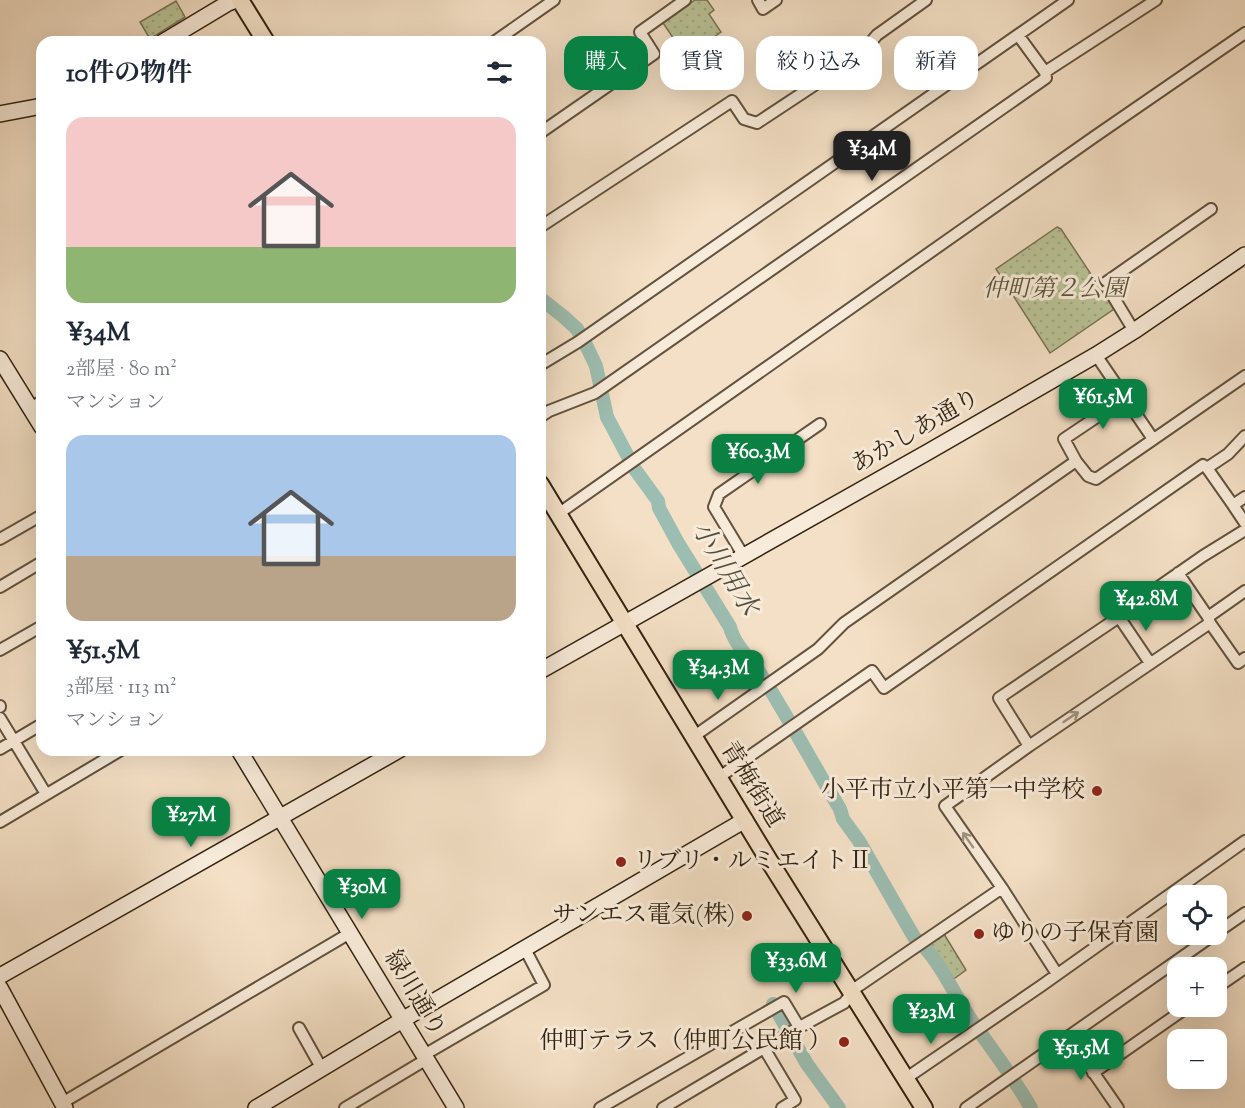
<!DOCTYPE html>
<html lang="ja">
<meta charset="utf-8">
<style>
:root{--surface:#fff;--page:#f6f6f7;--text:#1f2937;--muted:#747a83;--accent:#0b8043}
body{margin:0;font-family:"Sorts Mill Goudy","Noto Serif JP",serif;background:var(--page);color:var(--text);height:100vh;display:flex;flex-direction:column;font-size:22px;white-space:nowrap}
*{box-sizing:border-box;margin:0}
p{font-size:20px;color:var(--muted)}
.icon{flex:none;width:33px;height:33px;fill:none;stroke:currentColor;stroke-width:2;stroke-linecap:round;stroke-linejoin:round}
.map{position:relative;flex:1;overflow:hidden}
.panel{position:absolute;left:36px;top:36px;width:510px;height:720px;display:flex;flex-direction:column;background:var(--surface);border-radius:18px;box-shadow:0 6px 24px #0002}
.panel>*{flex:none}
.banner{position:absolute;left:564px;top:36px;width:570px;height:54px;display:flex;gap:12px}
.controls{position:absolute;left:1167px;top:885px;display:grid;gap:12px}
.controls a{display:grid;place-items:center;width:60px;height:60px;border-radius:12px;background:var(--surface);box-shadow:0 6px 24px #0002;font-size:30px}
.price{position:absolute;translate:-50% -51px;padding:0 14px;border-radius:12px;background:var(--accent);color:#fff;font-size:20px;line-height:39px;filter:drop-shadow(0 2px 3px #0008)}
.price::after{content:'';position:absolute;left:50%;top:36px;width:18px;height:14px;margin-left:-9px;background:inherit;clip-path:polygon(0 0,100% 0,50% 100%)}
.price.selected{background:#222;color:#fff}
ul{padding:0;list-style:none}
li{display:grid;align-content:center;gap:12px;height:318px;padding:0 30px}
li span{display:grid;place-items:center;height:186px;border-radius:18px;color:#555}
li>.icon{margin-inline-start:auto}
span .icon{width:108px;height:108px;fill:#fffc;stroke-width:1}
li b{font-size:26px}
h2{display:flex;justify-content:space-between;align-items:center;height:72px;padding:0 30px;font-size:26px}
.pill{padding:0 21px;border-radius:18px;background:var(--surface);box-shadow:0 6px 24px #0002;font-size:21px;line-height:54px}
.pill.selected{background:var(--accent);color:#fff}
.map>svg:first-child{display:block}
</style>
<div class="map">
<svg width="1245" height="1108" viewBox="0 0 1245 1108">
<defs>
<pattern id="park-dots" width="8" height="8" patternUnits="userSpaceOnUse" patternTransform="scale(1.5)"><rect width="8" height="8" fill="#b9c397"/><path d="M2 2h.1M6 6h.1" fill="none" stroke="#a0a781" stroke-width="1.8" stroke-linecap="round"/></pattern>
</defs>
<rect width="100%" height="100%" fill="#f4e0c6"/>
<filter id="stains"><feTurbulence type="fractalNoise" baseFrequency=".00333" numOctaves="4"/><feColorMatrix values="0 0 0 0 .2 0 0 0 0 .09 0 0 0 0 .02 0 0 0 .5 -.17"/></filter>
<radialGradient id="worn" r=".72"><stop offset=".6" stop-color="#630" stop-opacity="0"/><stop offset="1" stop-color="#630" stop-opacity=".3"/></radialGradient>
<path fill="url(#park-dots)" stroke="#767354" stroke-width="1.5" d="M 695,0 L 707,0 L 714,10 L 709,14 L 721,32 L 686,57 L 663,23 Z
M 176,1 L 185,17 L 150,39 L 140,22 Z
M 1057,227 L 1061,229 L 1114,309 L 1050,353 L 996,269 Z
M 944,934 L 966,970 L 951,981 L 929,944 Z"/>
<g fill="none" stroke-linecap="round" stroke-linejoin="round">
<path stroke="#9cbdb1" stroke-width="14" d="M 540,298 L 564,317 L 577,329 L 586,345 L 596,366 L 607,417 L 634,468 L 658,501 L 659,508 L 678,543 L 730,627 C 734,644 750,659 760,673 C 788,717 813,764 840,809 L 843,819 L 859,841 L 914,937 C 941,960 954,996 974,1024 C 994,1052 1014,1078 1031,1108
M 773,1004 L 807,1064 L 839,1108"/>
<defs>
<path id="street" d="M 758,0 L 763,9 L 776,0
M 1018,35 L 1045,72
M 494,42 L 554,0
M 540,133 L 654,54 L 640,32 L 685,0
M 540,227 L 732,101 L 744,119 L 757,123 L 860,55 L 877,35 L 926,0
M 1134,331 L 1105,283 L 1211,209
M 1096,355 L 1153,439
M 540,365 L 578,342 L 1068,0
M 31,408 L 42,401
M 540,417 L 549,411 L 595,393 L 1046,78 L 1045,72 L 1156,0
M 1076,461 L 1064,439 L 1125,398
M 1207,468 L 1233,505 L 1245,497
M 1233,505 L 1245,523
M 558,514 L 1094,137 L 1245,33
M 0,539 L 42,515
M 743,555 L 714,507 L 719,494 L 820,424
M 1178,573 L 1208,617
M 0,587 L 42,562
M 1119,617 L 1150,663
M 1210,623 L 1208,617 L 1245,591
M 0,650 L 42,626
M 0,706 L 0,707
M 0,718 L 46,794
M 693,737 L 818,649 L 844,623 L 1076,461 L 1088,476 L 1096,479 L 1245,376
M 1029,746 L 999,698 L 1119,617 L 1121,613 L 1203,556 L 1245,530
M 0,749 L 42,724
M 718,778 L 872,671 L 884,688 L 1203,465 L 1207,468 L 1228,454 L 1245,436
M 0,822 L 121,750
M 1216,933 L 1245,913
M 1057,974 L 1002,888 L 945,806 L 1029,746 L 1210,623 L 1238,663 L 1245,658
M 1216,988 L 1245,968
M 299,1028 L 322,1069
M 1069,1037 L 1118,1108
M 764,1048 L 795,1100 L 782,1108
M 424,1055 L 544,985 L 525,949
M 1093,1073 L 1189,1006
M 905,1079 L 1041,986 L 1245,841
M 62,1103 L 350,933
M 345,1108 L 427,1059
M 600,1108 L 784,1002 L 799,1027
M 663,1108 L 796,1029 L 844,1003 L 857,987 L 1002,888
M 966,1108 L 1215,934"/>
<path id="secondary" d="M 163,42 L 228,3 L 236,0
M 0,114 L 42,106
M 0,359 L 42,427
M 540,671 L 928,452 L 1096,355 L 1134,331 L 1245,255
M 239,750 L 456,1108
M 0,976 L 399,750
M 0,988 L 65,1108
M 256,1108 L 409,1016 L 745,820"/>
<path id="primary" d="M 240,0 L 266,42
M 540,484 L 768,859 L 924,1108"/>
</defs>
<use href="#street" stroke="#62523e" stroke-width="14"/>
<use href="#secondary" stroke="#322310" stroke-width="18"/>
<use href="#primary" stroke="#322310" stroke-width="20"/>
<use href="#street" stroke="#f8ebda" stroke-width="10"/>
<use href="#secondary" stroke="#f8ebda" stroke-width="15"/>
<use href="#primary" stroke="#f4e0c6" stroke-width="16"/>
</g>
<defs><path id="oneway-shaft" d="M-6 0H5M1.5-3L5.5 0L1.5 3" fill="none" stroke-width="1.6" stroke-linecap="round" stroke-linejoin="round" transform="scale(1.5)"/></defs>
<g stroke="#9f917f">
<use href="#oneway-shaft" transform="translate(1071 717) rotate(-34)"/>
<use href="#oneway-shaft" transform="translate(968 840) rotate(-125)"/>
</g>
<g fill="#8f2418" stroke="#f8ebda" stroke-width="2">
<circle cx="1097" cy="791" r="6"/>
<circle cx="621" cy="862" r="6"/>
<circle cx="747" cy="916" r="6"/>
<circle cx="979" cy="934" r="6"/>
<circle cx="844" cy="1042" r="6"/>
</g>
<g text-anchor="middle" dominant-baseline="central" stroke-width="6" stroke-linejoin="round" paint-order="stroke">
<g font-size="24" font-style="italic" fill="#5a5338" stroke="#f8ebda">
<text x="1055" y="290">仲町第２公園</text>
</g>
<g font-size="24" fill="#322310" stroke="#f8ebda">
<text transform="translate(916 432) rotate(-30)">あかしあ通り</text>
<text transform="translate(751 785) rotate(58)">青梅街道</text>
<text transform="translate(414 994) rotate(59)">緑川通り</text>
</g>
<g font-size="24" fill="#322310" stroke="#f8ebda" text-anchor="end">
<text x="1085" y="791">小平市立小平第一中学校</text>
<text x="633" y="862" text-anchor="start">リブリ・ルミエイトⅡ</text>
<text x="735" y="916">サンエス電気(株)</text>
<text x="991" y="934" text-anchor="start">ゆりの子保育園</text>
<text x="832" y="1042">仲町テラス（仲町公民館 ）</text>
</g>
<g font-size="26" font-style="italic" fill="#525140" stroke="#f8ebda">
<text transform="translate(724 569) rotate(59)">小川用水</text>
</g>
</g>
<rect width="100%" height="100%" filter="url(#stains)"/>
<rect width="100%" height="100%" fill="url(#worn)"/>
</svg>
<div class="controls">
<a><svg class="icon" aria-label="locate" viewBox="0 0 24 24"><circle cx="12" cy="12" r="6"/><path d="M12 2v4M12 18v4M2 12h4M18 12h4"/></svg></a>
<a>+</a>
<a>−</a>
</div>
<b class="price selected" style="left:872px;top:182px">¥34M</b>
<b class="price" style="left:1103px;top:430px">¥61.5M</b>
<b class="price" style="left:758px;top:485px">¥60.3M</b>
<b class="price" style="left:1146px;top:632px">¥42.8M</b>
<b class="price" style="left:718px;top:701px">¥34.3M</b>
<b class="price" style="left:191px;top:848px">¥27M</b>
<b class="price" style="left:362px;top:920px">¥30M</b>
<b class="price" style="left:796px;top:994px">¥33.6M</b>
<b class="price" style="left:931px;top:1045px">¥23M</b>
<b class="price" style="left:1081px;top:1081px">¥51.5M</b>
<div class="banner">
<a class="pill selected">購入</a>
<a class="pill">賃貸</a>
<a class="pill">絞り込み</a>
<a class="pill">新着</a>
</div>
<section class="panel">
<h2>10件の物件<svg class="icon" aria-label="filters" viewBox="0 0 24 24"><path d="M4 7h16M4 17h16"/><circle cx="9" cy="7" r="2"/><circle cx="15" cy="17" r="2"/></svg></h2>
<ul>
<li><span style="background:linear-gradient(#f6c9c9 70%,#8fb573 0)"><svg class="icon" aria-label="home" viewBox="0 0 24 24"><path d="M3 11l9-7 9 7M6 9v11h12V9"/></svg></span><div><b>¥34M</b><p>2部屋 · 80 m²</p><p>マンション</p></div></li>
<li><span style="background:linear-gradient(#a9c7e8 65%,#b9a48a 0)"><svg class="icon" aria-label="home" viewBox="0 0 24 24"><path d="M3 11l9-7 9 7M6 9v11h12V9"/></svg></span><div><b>¥51.5M</b><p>3部屋 · 113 m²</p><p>マンション</p></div></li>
</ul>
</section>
</div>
